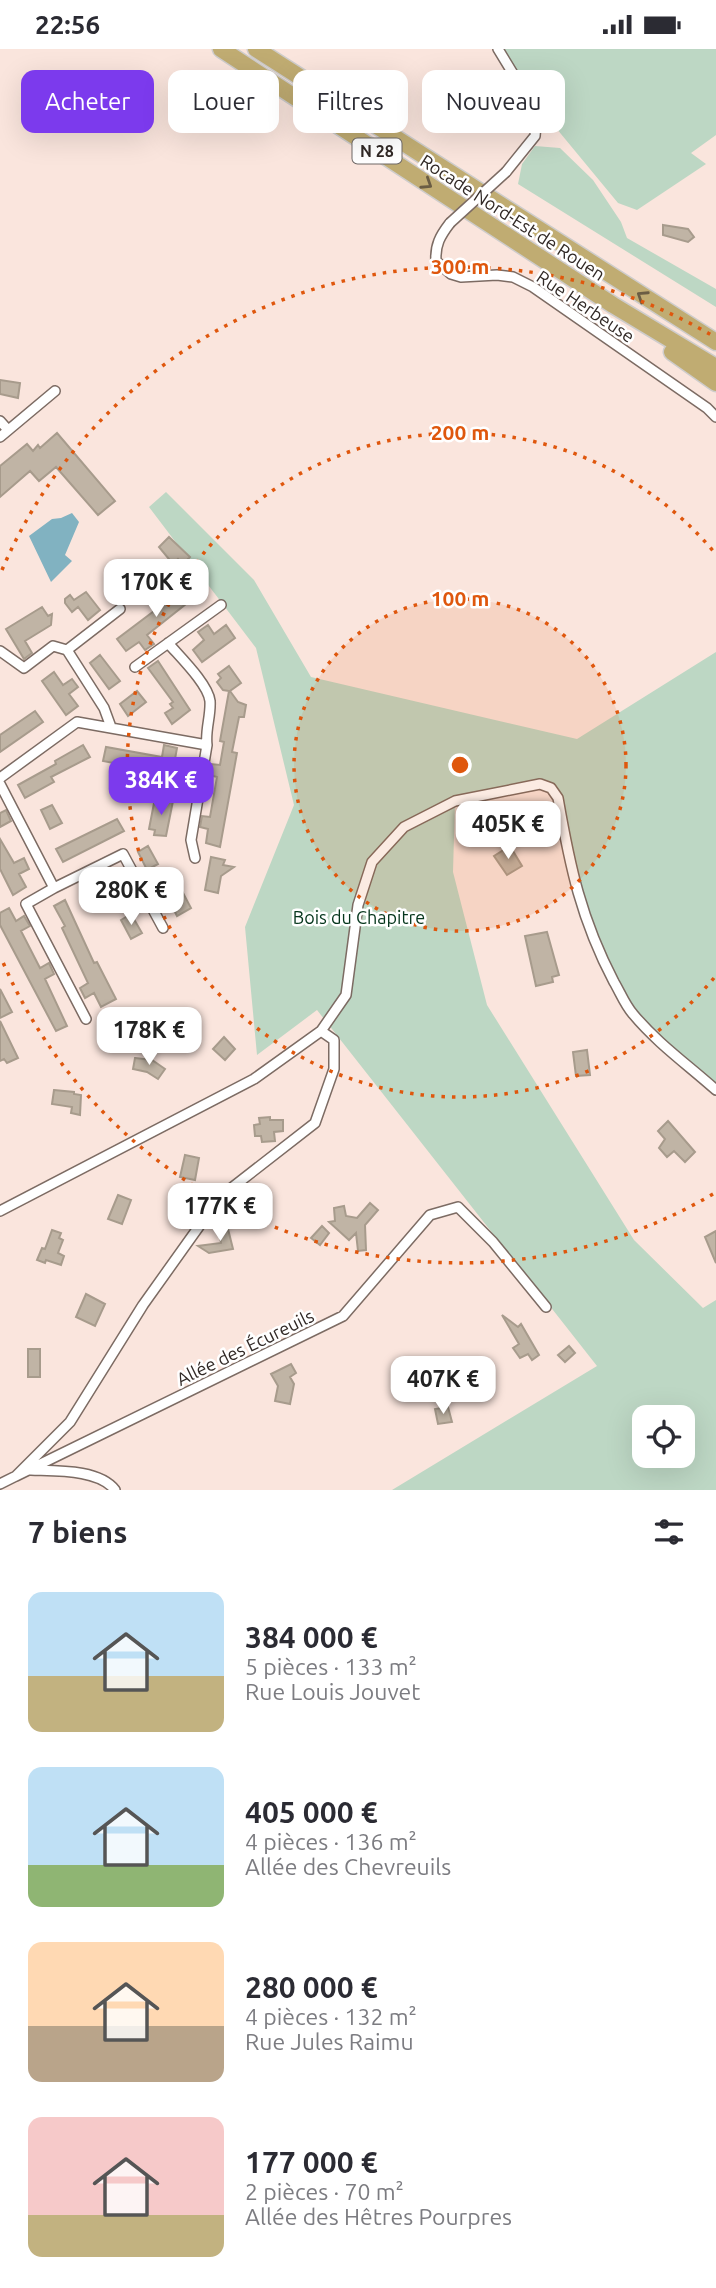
<!DOCTYPE html>
<html lang="fr">
<meta charset="utf-8">
<style>
:root{--surface:#fff;--page:#f7f7f7;--text:#2b2b33;--muted:#7c7c81;--accent:#7c3aed}
body{margin:0;font-family:Ubuntu,sans-serif;background:var(--page);color:var(--text);height:100vh;display:flex;flex-direction:column;font-size:26px;white-space:nowrap}
*{box-sizing:border-box;margin:0}
p{font-size:23px;color:var(--muted)}
.icon{flex:none;width:38px;height:38px;fill:none;stroke:currentColor;stroke-width:2;stroke-linecap:round;stroke-linejoin:round}
.map{position:relative;height:1441px;overflow:hidden}
.sheet{display:flex;flex-direction:column;background:var(--surface);flex:1}
.sheet>*{flex:none}
.hud{position:absolute;left:21px;top:21px;width:676px;height:63px;display:flex;gap:14px}
.tools{position:absolute;left:632px;top:1356px;display:grid;gap:14px}
.tools a{display:grid;place-items:center;width:63px;height:63px;border-radius:14px;background:var(--surface);box-shadow:0 7px 28px #0002;font-size:35px}
.price{position:absolute;translate:-50% -60px;padding:0 16px;border-radius:14px;background:#fff;color:#222;font-size:23px;line-height:46px;filter:drop-shadow(0 2px 4px #0008)}
.price::after{content:'';position:absolute;left:50%;top:42px;width:21px;height:16px;margin-left:-10px;background:inherit;clip-path:polygon(0 0,100% 0,50% 100%)}
.price.active{background:var(--accent);color:#fff}
ul{padding:0;list-style:none}
li{display:flex;align-items:center;gap:21px;height:175px;padding:0 28px}
li span{display:grid;place-items:center;flex:none;width:196px;height:140px;border-radius:14px;color:#555}
li>.icon{margin-inline-start:auto}
span .icon{width:84px;height:84px;fill:#fffc;stroke-width:1}
li b{font-size:30px}
h2{display:flex;justify-content:space-between;align-items:center;height:84px;padding:0 28px;font-size:30px}
.pill{padding:0 24px;border-radius:14px;background:var(--surface);box-shadow:0 7px 28px #0002;font-size:24px;line-height:63px}
.pill.active{background:var(--accent);color:#fff}
.status{display:flex;justify-content:space-between;align-items:center;height:49px;padding:0 35px;background:var(--surface);direction:ltr}
.status svg{height:19px;fill:currentColor}
.map>svg:first-child{display:block}
</style>
<div class="status"><b>22:56</b><svg viewBox="0 0 49 12"><path d="M0 12V9h3v3zM5 12V6h3v6zM10 12V3h3v9zM15 12V0h3v12zM26 1h20v11H26zM47 4h2v5h-2z"/></svg></div>
<div class="map">
<svg width="716" height="1441" viewBox="0 0 716 1441">
<rect width="100%" height="100%" fill="#fae5dd"/>
<path fill="#bdd7c4" fill-rule="evenodd" d="M 502,0 L 716,0 L 716,86 L 691,104 L 706,115 L 637,161 L 618,154 L 542,62 Z
M 535,97 L 560,99 L 593,131 L 621,173 L 627,189 L 716,240 L 716,258 L 518,135 L 522,115 Z
M 166,443 L 254,531 L 311,628 L 577,690 L 716,603 L 716,1041 L 631,963 L 585,871 L 558,749 L 540,735 L 455,752 L 453,823 L 487,956 L 634,1191 L 703,1259 L 716,1251 L 716,1441 L 392,1441 L 597,1317 L 317,961 L 257,1006 L 245,878 L 294,756 L 256,599 L 149,458 ZM 644,1368 L 682,1368 L 682,1407 L 644,1407 Z"/>
<path fill="#81b2c1" d="M 72,464 L 79,473 L 65,506 L 72,512 L 51,533 L 29,487 L 52,470 L 61,469 Z"/>
<path fill="#c0b4a5" stroke="#a79b8c" stroke-width="2" d="M 663,176 L 688,180 L 694,188 L 688,193 L 663,186 Z
M 0,331 L 20,334 L 18,349 L 0,345 Z
M 57,384 L 115,452 L 98,466 L 56,418 L 39,432 L 30,422 L 0,448 L 0,417 L 27,395 L 33,402 L 38,396 L 40,399 Z
M 169,488 L 190,508 L 183,515 L 178,510 L 173,515 L 159,498 Z
M 131,516 L 139,526 L 117,542 L 109,533 Z
M 185,533 L 196,547 L 147,586 L 154,595 L 145,601 L 139,593 L 126,602 L 117,590 L 162,556 L 178,542 L 176,540 Z
M 86,543 L 100,561 L 88,571 L 78,558 L 72,563 L 65,554 L 65,550 L 70,546 L 74,551 Z
M 42,558 L 48,567 L 52,565 L 51,576 L 25,592 L 32,604 L 24,610 L 6,580 Z
M 208,576 L 214,585 L 226,576 L 235,589 L 202,613 L 193,601 L 204,591 L 198,583 Z
M 100,606 L 120,632 L 109,640 L 90,614 Z
M 158,612 L 190,661 L 172,675 L 165,664 L 173,659 L 170,655 L 173,653 L 148,619 Z
M 229,617 L 241,634 L 230,642 L 238,653 L 246,656 L 244,668 L 239,668 L 232,703 L 237,704 L 220,798 L 206,794 L 208,780 L 200,778 L 202,767 L 210,768 L 217,728 L 209,726 L 211,715 L 220,716 L 224,693 L 220,692 L 229,642 L 223,641 L 217,633 L 221,629 L 218,625 Z
M 54,623 L 63,636 L 72,630 L 78,638 L 69,645 L 78,657 L 66,666 L 42,632 Z
M 137,642 L 146,653 L 128,667 L 120,655 Z
M 35,662 L 43,673 L 0,703 L 0,686 Z
M 83,696 L 90,708 L 51,728 L 54,733 L 25,749 L 18,736 L 56,715 L 55,712 Z
M 164,696 L 177,699 L 175,710 L 187,712 L 184,727 L 103,712 L 106,698 L 162,708 Z
M 155,749 L 173,752 L 166,787 L 154,786 L 155,781 L 149,780 Z
M 52,756 L 62,774 L 50,780 L 41,761 Z
M 6,761 L 11,772 L 0,778 L 0,764 Z
M 117,770 L 124,782 L 63,813 L 56,800 Z
M 0,790 L 14,814 L 24,809 L 29,820 L 19,825 L 26,838 L 13,846 L 0,820 Z
M 148,797 L 158,815 L 147,821 L 138,803 Z
M 510,797 L 522,817 L 507,826 L 494,807 Z
M 211,808 L 225,811 L 223,816 L 234,818 L 221,827 L 218,844 L 205,841 Z
M 172,823 L 191,859 L 177,867 L 170,853 L 161,858 L 155,848 L 164,843 L 158,830 Z
M 101,826 L 105,834 L 120,826 L 127,840 L 90,860 L 83,846 L 95,839 L 91,831 Z
M 65,851 L 94,914 L 97,913 L 116,950 L 101,958 L 94,944 L 85,949 L 80,939 L 88,934 L 62,879 L 65,877 L 54,857 Z
M 9,859 L 16,872 L 24,867 L 30,877 L 21,882 L 40,919 L 49,914 L 54,925 L 45,930 L 67,977 L 56,982 L 0,876 L 0,864 Z
M 131,865 L 142,884 L 131,890 L 121,871 Z
M 547,883 L 559,926 L 552,928 L 553,933 L 536,937 L 525,887 Z
M 0,940 L 12,963 L 0,969 Z
M 0,972 L 18,1009 L 7,1014 L 4,1010 L 0,1012 Z
M 224,988 L 235,1000 L 225,1011 L 213,1000 Z
M 587,1001 L 590,1026 L 576,1027 L 573,1003 Z
M 135,1009 L 152,1011 L 165,1020 L 158,1030 L 147,1023 L 133,1020 Z
M 54,1041 L 74,1043 L 74,1045 L 81,1046 L 80,1066 L 71,1064 L 72,1058 L 52,1055 Z
M 270,1068 L 270,1071 L 283,1071 L 283,1082 L 274,1083 L 275,1092 L 262,1093 L 261,1087 L 255,1087 L 254,1076 L 260,1075 L 259,1069 Z
M 668,1072 L 695,1103 L 685,1113 L 674,1102 L 667,1108 L 659,1099 L 665,1090 L 658,1082 Z
M 185,1106 L 199,1109 L 195,1131 L 180,1128 Z
M 118,1146 L 131,1151 L 122,1175 L 108,1170 Z
M 370,1154 L 378,1161 L 365,1176 L 366,1201 L 358,1202 L 356,1184 L 349,1191 L 329,1173 L 335,1172 L 334,1159 L 344,1157 L 346,1167 L 357,1169 Z
M 322,1177 L 329,1184 L 320,1196 L 311,1189 Z
M 228,1180 L 233,1200 L 209,1204 L 198,1197 L 221,1194 L 219,1181 Z
M 52,1181 L 61,1184 L 59,1189 L 63,1191 L 58,1204 L 64,1207 L 61,1216 L 46,1211 L 45,1214 L 37,1211 L 42,1199 L 45,1200 Z
M 716,1182 L 716,1214 L 705,1188 Z
M 86,1245 L 105,1255 L 95,1277 L 76,1268 Z
M 502,1266 L 518,1278 L 521,1275 L 539,1306 L 532,1311 L 528,1305 L 520,1309 L 513,1299 L 519,1295 Z
M 569,1297 L 575,1304 L 565,1313 L 558,1306 Z
M 28,1300 L 40,1300 L 40,1328 L 28,1328 Z
M 291,1315 L 296,1324 L 290,1328 L 294,1335 L 290,1355 L 275,1352 L 278,1337 L 271,1325 Z
M 448,1358 L 452,1373 L 438,1375 L 435,1360 Z"/>
<g fill="none" stroke-linecap="round" stroke-linejoin="round">
<defs>
<path id="minor" d="M 498,0 L 537,64 L 535,87 L 506,123
M 450,174 C 440,187 435,196 436,212 L 451,225 L 461,228 L 497,226 L 513,228 L 533,238 L 707,359 L 716,368
M 0,372 L 8,381
M 0,388 L 55,342
M 168,594 C 180,608 208,635 210,652 C 211,667 205,681 207,696 L 191,791 L 195,809
M 67,601 L 104,659 L 111,678
M 0,602 L 24,619 L 53,597 L 67,601 L 120,560
M 135,618 L 221,556
M 0,729 L 77,673 L 207,696
M 0,735 L 54,839 L 123,805 L 163,879
M 54,839 L 26,855 L 86,970
M 0,1162 L 254,1030 L 321,982 L 346,946 L 358,856 L 372,813 L 404,778 L 455,752 L 540,735 L 551,739 L 558,749 C 570,818 581,870 614,933 C 620,943 625,956 633,965 C 657,994 688,1016 716,1041
M 31,1421 C 55,1422 99,1420 115,1441
M 16,1427 L 343,1267 L 430,1166 L 458,1158 L 493,1193 L 546,1258
M 0,1435 L 16,1427 L 70,1373 L 143,1256 L 220,1148 L 315,1074 L 334,1020 L 334,991 L 321,982"/>
<path id="trunk" d="M 221,0 L 613,256 L 716,318
M 256,0 L 716,293
M 672,303 L 716,334"/>
</defs>
<use href="#minor" stroke="#7c6b63" stroke-width="12"/>
<use href="#trunk" stroke="#cecccb" stroke-width="19"/>
<use href="#minor" stroke="#fff" stroke-width="9"/>
<use href="#trunk" stroke="#c0ac72" stroke-width="16"/>
<defs>
<path id="minor-bridge" d="M 450,174 L 506,123"/>
</defs>
<use href="#minor-bridge" stroke="#7c6b63" stroke-width="12" stroke-linecap="butt"/>
<use href="#minor-bridge" stroke="#fff" stroke-width="9"/>
</g>
<defs><path id="oneway-chevron" d="M-2-3.5L2.5 0L-2 3.5" fill="none" stroke-width="1.6" stroke-linecap="round" stroke-linejoin="round" transform="scale(1.75)"/></defs>
<g stroke="#6a5d44">
<use href="#oneway-chevron" transform="translate(427 135) rotate(33)"/>
<use href="#oneway-chevron" transform="translate(642 247) rotate(-147)"/>
</g>
<circle cx="460" cy="716" r="166" fill="#df570d" fill-opacity=".12"/>
<g fill="none" stroke="#df570d" stroke-width="3.5" stroke-dasharray="3.5 7">
<circle cx="460" cy="716" r="166"/>
<path d="M714 929A332 332 0 1 1 714 503"/>
<path d="M713 1145A498 498 0 0 1 2 911M2 521A498 498 0 0 1 713 287"/>
</g>
<g text-anchor="middle" dominant-baseline="central" stroke-width="5" stroke-linejoin="round" paint-order="stroke">
<rect fill="#fff" stroke="#6f6967" stroke-width="2" x="352.5" y="89.5" width="49" height="25" rx="5"/>
<g font-size="16" font-weight="bold" fill="#312926">
<text x="377" y="102">N 28</text>
</g>
<g font-size="18" fill="#312926" stroke="#fff">
<text transform="translate(513 168) rotate(33)">Rocade Nord-Est de Rouen</text>
<text transform="translate(586 257) rotate(34)">Rue Herbeuse</text>
<text transform="translate(245 1298) rotate(-26)">Allée des Écureuils</text>
</g>
<g font-size="18" fill="#05361c" stroke="#fff">
<text x="359" y="868">Bois du Chapitre</text>
</g>
</g>
<circle cx="460" cy="716" r="10" fill="#df570d" stroke="#fff" stroke-width="3.5"/>
<g font-size="21" text-anchor="middle" font-weight="bold" fill="#df570d" stroke="#fff" stroke-width="5" stroke-linejoin="round" paint-order="stroke">
<text x="460" y="225">300 m</text>
<text x="460" y="391">200 m</text>
<text x="460" y="557">100 m</text>
</g>
</svg>
<div class="tools">
<a><svg class="icon" aria-label="locate" viewBox="0 0 24 24"><circle cx="12" cy="12" r="6"/><path d="M12 2v4M12 18v4M2 12h4M18 12h4"/></svg></a>
</div>
<b class="price" style="left:156px;top:570px">170K €</b>
<b class="price active" style="left:161px;top:768px">384K €</b>
<b class="price" style="left:508px;top:812px">405K €</b>
<b class="price" style="left:131px;top:878px">280K €</b>
<b class="price" style="left:149px;top:1018px">178K €</b>
<b class="price" style="left:220px;top:1194px">177K €</b>
<b class="price" style="left:443px;top:1367px">407K €</b>
<div class="hud">
<a class="pill active">Acheter</a>
<a class="pill">Louer</a>
<a class="pill">Filtres</a>
<a class="pill">Nouveau</a>
</div>
</div>
<section class="sheet">
<h2>7 biens<svg class="icon" aria-label="filters" viewBox="0 0 24 24"><path d="M4 7h16M4 17h16"/><circle cx="9" cy="7" r="2"/><circle cx="15" cy="17" r="2"/></svg></h2>
<ul>
<li><span style="background:linear-gradient(#bfe0f5 60%,#c2b280 0)"><svg class="icon" aria-label="home" viewBox="0 0 24 24"><path d="M3 11l9-7 9 7M6 9v11h12V9"/></svg></span><div><b>384 000 €</b><p>5 pièces · 133 m²</p><p>Rue Louis Jouvet</p></div></li>
<li><span style="background:linear-gradient(#bfe0f5 70%,#8fb573 0)"><svg class="icon" aria-label="home" viewBox="0 0 24 24"><path d="M3 11l9-7 9 7M6 9v11h12V9"/></svg></span><div><b>405 000 €</b><p>4 pièces · 136 m²</p><p>Allée des Chevreuils</p></div></li>
<li><span style="background:linear-gradient(#ffd9b3 60%,#b9a48a 0)"><svg class="icon" aria-label="home" viewBox="0 0 24 24"><path d="M3 11l9-7 9 7M6 9v11h12V9"/></svg></span><div><b>280 000 €</b><p>4 pièces · 132 m²</p><p>Rue Jules Raimu</p></div></li>
<li><span style="background:linear-gradient(#f6c9c9 70%,#c2b280 0)"><svg class="icon" aria-label="home" viewBox="0 0 24 24"><path d="M3 11l9-7 9 7M6 9v11h12V9"/></svg></span><div><b>177 000 €</b><p>2 pièces · 70 m²</p><p>Allée des Hêtres Pourpres</p></div></li>
</ul>
</section>
